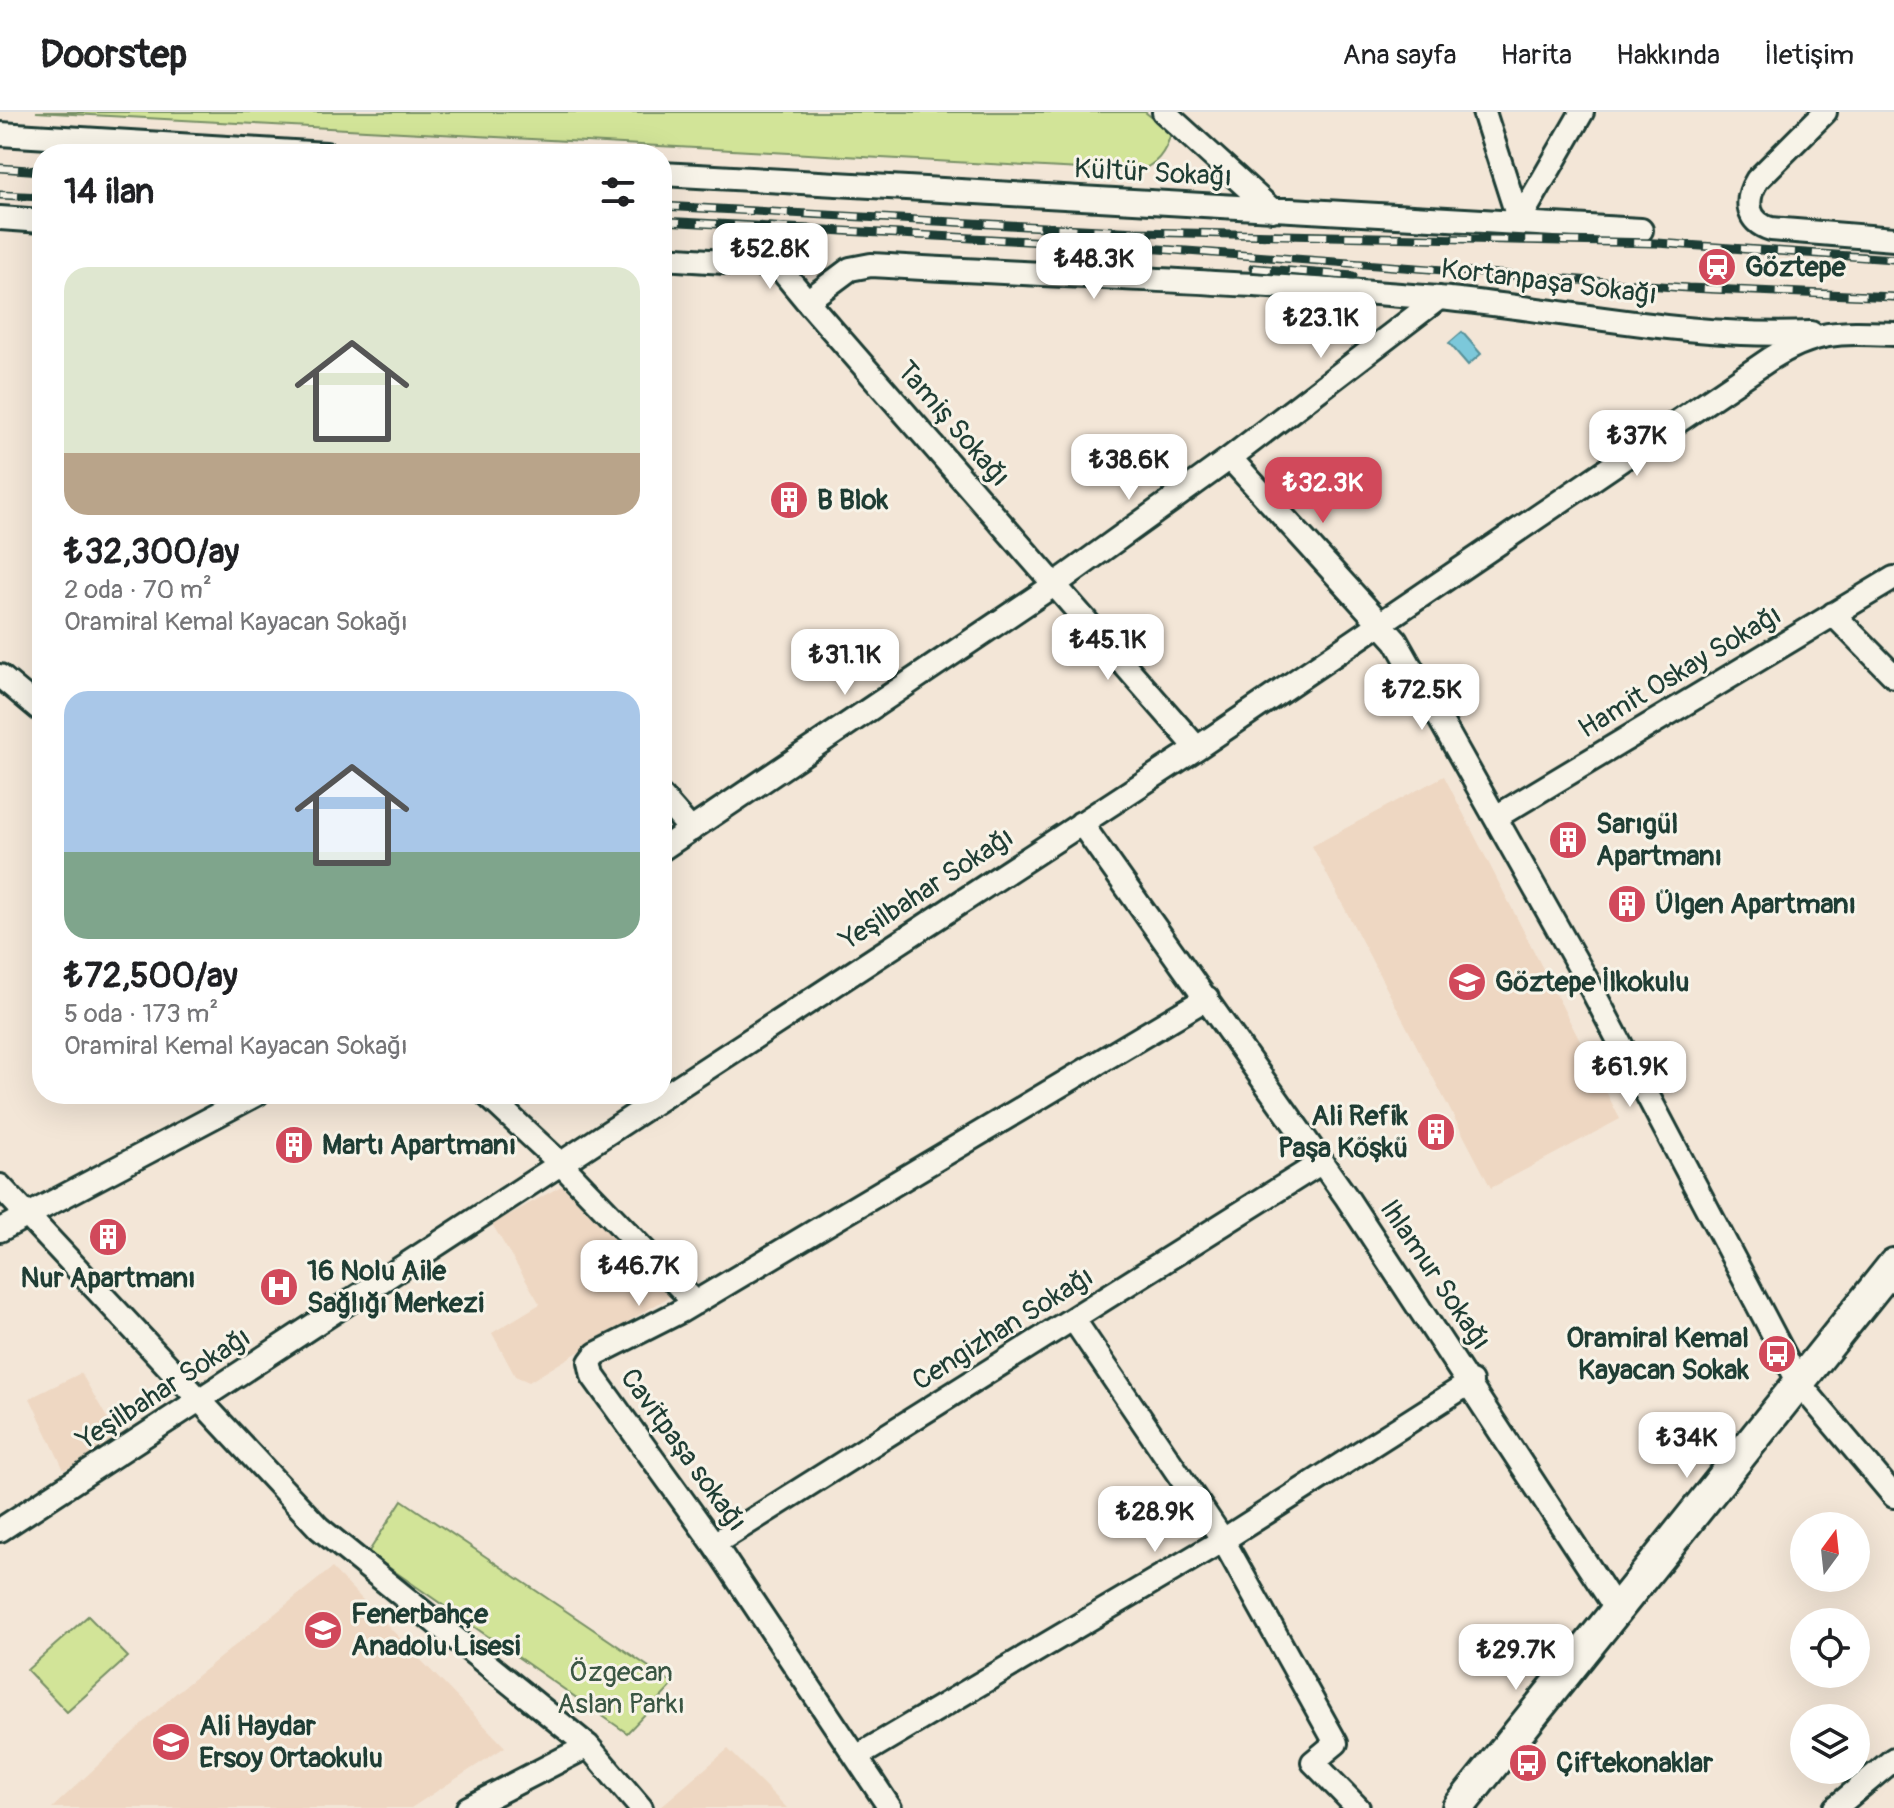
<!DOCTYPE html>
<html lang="tr">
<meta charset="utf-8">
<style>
:root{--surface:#fff;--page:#f2f2f2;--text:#202124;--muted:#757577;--line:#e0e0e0;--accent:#d1495b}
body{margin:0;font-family:Pangolin,sans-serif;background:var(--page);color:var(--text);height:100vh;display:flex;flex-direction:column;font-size:30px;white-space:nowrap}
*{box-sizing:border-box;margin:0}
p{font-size:26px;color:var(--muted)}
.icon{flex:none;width:44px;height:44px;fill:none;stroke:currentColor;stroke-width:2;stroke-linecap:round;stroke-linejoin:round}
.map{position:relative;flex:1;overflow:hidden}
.sheet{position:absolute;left:32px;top:32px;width:640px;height:960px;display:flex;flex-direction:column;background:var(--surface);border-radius:32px;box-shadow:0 8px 32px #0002}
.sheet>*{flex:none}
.needle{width:52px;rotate:15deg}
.fabs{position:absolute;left:1790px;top:1400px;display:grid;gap:16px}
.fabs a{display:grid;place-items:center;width:80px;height:80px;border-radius:50%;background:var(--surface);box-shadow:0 8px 32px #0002;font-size:40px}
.price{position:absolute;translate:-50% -68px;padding:0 18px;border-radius:16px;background:#fff;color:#222;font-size:26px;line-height:52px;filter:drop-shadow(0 2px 4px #0008)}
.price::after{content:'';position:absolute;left:50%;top:48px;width:24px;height:18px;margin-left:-12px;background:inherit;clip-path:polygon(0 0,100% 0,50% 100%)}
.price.current{background:var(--accent);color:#fff}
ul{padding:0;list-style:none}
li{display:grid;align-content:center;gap:16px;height:424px;padding:0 32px}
li span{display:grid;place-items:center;height:248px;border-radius:24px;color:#555}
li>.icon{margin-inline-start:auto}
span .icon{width:144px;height:144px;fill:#fffc;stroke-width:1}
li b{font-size:34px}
h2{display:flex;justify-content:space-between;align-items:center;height:96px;padding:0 32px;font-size:34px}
header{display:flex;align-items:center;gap:48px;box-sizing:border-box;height:112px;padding:0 40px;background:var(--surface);border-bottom:2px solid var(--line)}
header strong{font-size:38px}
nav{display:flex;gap:44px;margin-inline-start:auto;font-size:28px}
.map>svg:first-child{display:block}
</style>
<header>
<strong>Doorstep</strong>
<nav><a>Ana sayfa</a><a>Harita</a><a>Hakkında</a><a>İletişim</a></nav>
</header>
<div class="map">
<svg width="1894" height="1696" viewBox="0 0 1894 1696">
<rect width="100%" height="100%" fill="#f3e6d7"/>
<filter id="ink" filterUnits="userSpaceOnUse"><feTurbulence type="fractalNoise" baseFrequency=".0125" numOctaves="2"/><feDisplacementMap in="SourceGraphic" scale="16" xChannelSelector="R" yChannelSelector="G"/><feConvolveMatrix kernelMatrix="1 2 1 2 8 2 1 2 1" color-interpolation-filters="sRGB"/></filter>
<g filter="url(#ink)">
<path fill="#eed7c2" d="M 1444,664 L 1620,1007 L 1491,1076 L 1312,734 Z
M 565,1072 L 672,1183 L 529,1270 L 515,1264 L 492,1221 L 540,1192 L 492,1112 Z
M 81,1261 L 121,1330 L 64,1358 L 30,1286 Z
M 332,1456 L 505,1635 L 411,1696 L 52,1696 L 177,1580 Z
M 728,1637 L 787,1696 L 659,1696 Z"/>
<path fill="#d2e498" stroke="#789066" stroke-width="2" d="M 36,0 L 1145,0 L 1171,21 C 1165,42 1157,52 1137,60 Z
M 402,1388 L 674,1572 L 627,1621 L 368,1441 Z
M 88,1504 L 128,1545 L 67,1600 L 27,1558 Z"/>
<path fill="#7bc8da" stroke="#569098" stroke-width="2" d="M 1462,220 L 1481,242 L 1468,253 L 1449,231 Z"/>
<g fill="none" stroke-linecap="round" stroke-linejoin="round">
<defs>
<path id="street" d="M 1164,0 L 1272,98
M 1484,0 L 1519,109
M 1825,0 L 1757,68 C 1744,89 1747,110 1771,117 L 1894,127
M 0,22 L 326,42
M 662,62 L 1641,118
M 0,106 L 42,109
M 1519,109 L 1582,0
M 662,146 L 772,153 L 783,160 L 807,189 L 850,157 L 871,153 C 1060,164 1250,170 1438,186 C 1562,197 1687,227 1811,221
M 807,189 L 1197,636
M 1230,346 L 1396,529 L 1590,874 L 1799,1271 L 1894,1384
M 1833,502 L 1894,564
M 0,564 L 42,599
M 662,685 L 691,718
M 1496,705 L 1894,466
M 1081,711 L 1347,1086 L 1617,1498
M 662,737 L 1054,473 L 1230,346 L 1439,186
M 486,982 L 562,1053 L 695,1191
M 0,1074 L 319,1416 L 588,1634 L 641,1696
M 0,1118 L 257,982
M 1074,1208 L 1223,1428 L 1336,1631 L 1313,1650 L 1358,1696
M 0,1418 L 1197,636 L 1770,247 C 1816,218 1841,220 1894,222
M 714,1432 L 1322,1050
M 858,1644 L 1223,1428 L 1471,1270
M 468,1696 L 588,1634
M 890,1696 L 714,1432 L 593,1264 L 590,1250 L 596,1242 L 681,1199 L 1207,886
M 1835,1696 L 1894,1647"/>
<path id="secondary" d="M 1458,1696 L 1894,1152"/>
</defs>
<use href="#street" stroke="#1f3d34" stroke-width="28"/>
<use href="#secondary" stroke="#1f3d34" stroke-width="36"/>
<use href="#street" stroke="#f7f3e8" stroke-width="22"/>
<use href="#secondary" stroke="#f7f3e8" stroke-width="30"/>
<defs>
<path id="rail" d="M 0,56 L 42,59
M 0,83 L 42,85
M 662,94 L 1137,120 L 1657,131 L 1894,147
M 662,109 L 1119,134 L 1688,176 L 1894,185
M 1253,156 L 1353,164"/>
</defs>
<use href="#rail" stroke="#1f3d34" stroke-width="9"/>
<use href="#rail" stroke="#f7f3e8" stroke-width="6" stroke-dasharray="18" stroke-linecap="butt"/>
</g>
</g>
<defs>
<symbol id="station-disc" viewBox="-11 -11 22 22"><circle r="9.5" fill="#d1495b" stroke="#f7f3e8"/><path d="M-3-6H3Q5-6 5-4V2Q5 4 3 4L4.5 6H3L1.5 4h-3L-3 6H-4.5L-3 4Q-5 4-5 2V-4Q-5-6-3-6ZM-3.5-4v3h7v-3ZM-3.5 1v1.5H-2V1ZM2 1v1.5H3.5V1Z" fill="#fff"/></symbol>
<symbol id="building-disc" viewBox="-11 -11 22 22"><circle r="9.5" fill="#d1495b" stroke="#f7f3e8"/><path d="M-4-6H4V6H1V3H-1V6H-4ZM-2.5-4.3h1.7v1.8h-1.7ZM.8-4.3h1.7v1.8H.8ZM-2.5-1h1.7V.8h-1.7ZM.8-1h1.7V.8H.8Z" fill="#fff"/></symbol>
<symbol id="school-disc" viewBox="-11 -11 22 22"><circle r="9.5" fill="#d1495b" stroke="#f7f3e8"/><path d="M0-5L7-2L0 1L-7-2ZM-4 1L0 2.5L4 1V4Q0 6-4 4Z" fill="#fff"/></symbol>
<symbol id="hospital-disc" viewBox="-11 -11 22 22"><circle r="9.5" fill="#d1495b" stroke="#f7f3e8"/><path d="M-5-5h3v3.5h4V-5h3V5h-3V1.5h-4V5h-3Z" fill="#fff"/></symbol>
<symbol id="bus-disc" viewBox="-11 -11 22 22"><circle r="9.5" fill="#d1495b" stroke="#f7f3e8"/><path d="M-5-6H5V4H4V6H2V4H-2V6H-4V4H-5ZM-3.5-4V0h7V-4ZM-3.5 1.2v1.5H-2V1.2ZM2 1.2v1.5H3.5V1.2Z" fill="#fff"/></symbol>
</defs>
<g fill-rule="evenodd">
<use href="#station-disc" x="1695" y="133" width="44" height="44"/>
<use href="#building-disc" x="767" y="366" width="44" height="44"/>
<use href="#building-disc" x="1546" y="706" width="44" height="44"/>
<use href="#building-disc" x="1605" y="770" width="44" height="44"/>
<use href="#school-disc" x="1445" y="848" width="44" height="44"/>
<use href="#building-disc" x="1414" y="998" width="44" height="44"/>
<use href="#building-disc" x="272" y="1011" width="44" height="44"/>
<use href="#building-disc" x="86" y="1103" width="44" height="44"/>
<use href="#hospital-disc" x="257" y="1153" width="44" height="44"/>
<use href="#bus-disc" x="1755" y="1220" width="44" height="44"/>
<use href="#school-disc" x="301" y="1496" width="44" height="44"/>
<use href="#school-disc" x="149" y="1608" width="44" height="44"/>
<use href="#bus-disc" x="1506" y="1629" width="44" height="44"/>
</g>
<g text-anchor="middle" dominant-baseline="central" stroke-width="6" stroke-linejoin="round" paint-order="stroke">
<g font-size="28" fill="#1f3d34" stroke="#f7f3e8">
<text transform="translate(1153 61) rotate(3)">Kültür Sokağı</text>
<text transform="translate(1549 170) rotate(7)">Kortanpaşa Sokağı</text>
<text transform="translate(953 312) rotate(49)">Tamiş Sokağı</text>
<text transform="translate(1680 560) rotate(-31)">Hamit Oskay Sokağı</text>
<text transform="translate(927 777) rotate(-33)">Yeşilbahar Sokağı</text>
<text transform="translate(1435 1163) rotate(56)">Ihlamur Sokağı</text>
<text transform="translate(1003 1217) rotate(-32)">Cengizhan Sokağı</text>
<text transform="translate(164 1277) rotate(-33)">Yeşilbahar Sokağı</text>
<text transform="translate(683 1338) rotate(54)">Cavitpaşa sokağı</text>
</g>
<g font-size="28" font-weight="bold" fill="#1f3d34" stroke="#f7f3e8" text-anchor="start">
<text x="1745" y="155">Göztepe</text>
<text x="817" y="388">B Blok</text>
<text x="1596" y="712">Sarıgül<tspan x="1596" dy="32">Apartmanı</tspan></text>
<text x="1655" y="792">Ülgen Apartmanı</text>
<text x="1495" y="870">Göztepe İlkokulu</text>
<text x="1408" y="1004" text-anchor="end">Ali Refik<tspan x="1408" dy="32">Paşa Köşkü</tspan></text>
<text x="322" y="1033">Martı Apartmanı</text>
<text x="307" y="1159">16 Nolu Aile<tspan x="307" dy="32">Sağlığı Merkezi</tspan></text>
<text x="108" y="1166" text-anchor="middle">Nur Apartmanı</text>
<text x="1749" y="1226" text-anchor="end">Oramiral Kemal<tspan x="1749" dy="32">Kayacan Sokak</tspan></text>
<text x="351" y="1502">Fenerbahçe<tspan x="351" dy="32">Anadolu Lisesi</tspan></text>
<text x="199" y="1614">Ali Haydar<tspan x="199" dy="32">Ersoy Ortaokulu</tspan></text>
<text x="1556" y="1651">Çiftekonaklar</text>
</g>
<g font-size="28" fill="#3a5643" stroke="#f7f3e8">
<text x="621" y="1560">Özgecan<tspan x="621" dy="32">Aslan Parkı</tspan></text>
</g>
</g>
</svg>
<div class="fabs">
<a><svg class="needle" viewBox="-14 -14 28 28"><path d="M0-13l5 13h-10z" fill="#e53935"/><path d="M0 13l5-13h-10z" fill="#757577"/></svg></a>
<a><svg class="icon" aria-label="locate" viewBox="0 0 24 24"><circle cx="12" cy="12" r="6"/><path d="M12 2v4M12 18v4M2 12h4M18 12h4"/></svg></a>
<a><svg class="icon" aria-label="layers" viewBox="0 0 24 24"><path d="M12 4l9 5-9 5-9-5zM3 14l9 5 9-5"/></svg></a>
</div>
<b class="price" style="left:770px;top:179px">₺52.8K</b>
<b class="price" style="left:1094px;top:189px">₺48.3K</b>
<b class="price" style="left:1321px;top:248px">₺23.1K</b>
<b class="price" style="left:1637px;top:366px">₺37K</b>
<b class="price" style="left:1129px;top:390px">₺38.6K</b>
<b class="price current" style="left:1323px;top:413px">₺32.3K</b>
<b class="price" style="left:1108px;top:570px">₺45.1K</b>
<b class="price" style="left:845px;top:585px">₺31.1K</b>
<b class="price" style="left:1422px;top:620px">₺72.5K</b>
<b class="price" style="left:1630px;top:997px">₺61.9K</b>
<b class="price" style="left:639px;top:1196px">₺46.7K</b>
<b class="price" style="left:1687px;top:1368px">₺34K</b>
<b class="price" style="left:1155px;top:1442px">₺28.9K</b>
<b class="price" style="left:1516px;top:1580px">₺29.7K</b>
<section class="sheet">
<h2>14 ilan<svg class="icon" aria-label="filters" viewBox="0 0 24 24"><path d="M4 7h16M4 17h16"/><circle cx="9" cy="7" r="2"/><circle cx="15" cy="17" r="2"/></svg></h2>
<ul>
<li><span style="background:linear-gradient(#dfe7d0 75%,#b9a48a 0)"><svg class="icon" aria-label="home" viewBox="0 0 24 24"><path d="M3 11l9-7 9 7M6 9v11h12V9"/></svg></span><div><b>₺32,300/ay</b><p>2 oda · 70 m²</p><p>Oramiral Kemal Kayacan Sokağı</p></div></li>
<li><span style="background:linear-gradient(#a9c7e8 65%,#7fa58c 0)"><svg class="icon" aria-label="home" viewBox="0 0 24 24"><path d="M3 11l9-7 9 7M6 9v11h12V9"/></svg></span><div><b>₺72,500/ay</b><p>5 oda · 173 m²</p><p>Oramiral Kemal Kayacan Sokağı</p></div></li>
</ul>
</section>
</div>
